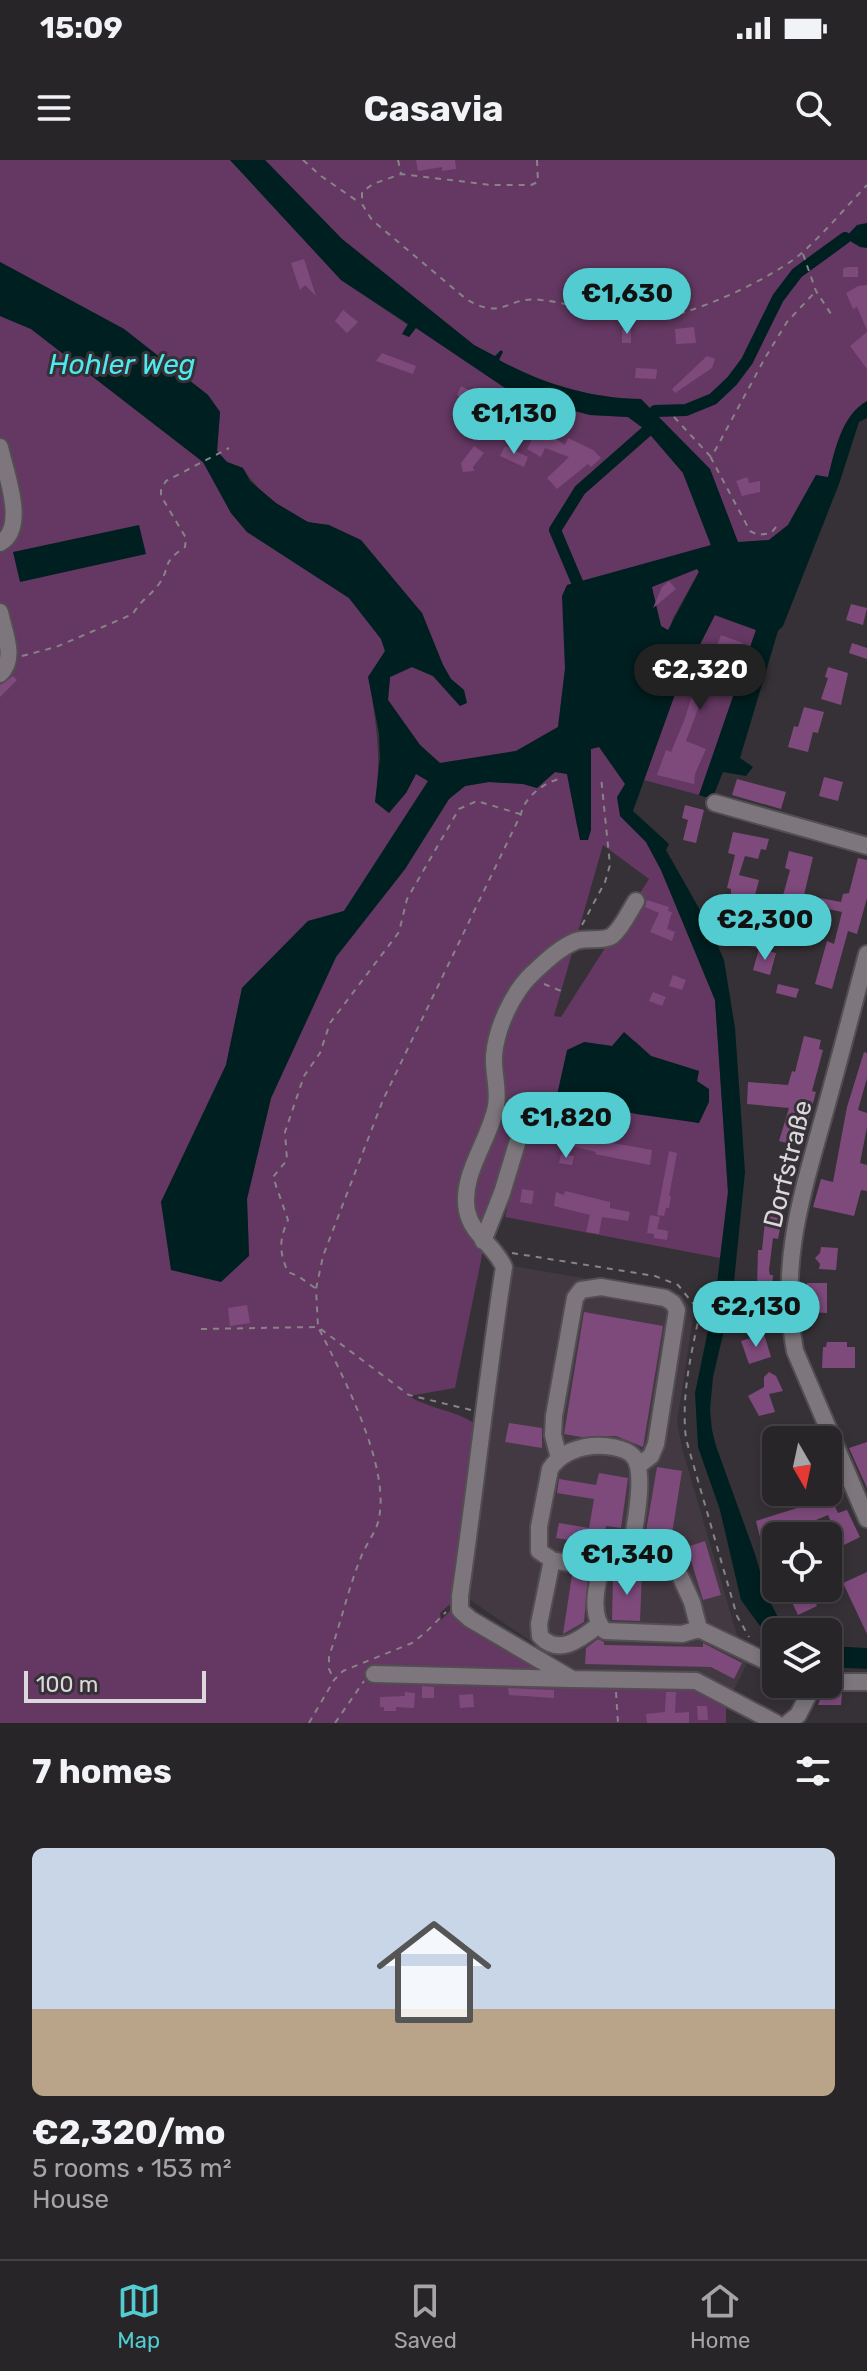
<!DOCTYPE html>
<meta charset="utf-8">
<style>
:root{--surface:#282528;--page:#343134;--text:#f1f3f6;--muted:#a5a5a8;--line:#444245;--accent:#52ccd0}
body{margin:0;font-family:Rubik,sans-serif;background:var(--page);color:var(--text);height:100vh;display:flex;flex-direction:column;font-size:30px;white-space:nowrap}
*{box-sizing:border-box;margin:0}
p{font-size:26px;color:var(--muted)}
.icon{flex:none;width:44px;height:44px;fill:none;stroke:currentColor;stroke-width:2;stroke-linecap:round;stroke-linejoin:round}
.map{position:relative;height:1563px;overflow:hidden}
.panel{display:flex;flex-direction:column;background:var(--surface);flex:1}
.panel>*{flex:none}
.needle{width:52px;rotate:171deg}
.buttons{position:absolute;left:762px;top:1266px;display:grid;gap:16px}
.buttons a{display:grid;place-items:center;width:80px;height:80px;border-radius:12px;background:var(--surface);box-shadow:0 4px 12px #0003,0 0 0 2px var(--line);font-size:40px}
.scale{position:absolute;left:24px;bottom:20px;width:182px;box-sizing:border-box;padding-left:8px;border:4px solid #dbd8db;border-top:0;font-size:22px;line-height:28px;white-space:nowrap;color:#dbd8db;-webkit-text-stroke:6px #363136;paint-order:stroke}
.price{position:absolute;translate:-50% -68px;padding:0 18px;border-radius:28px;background:var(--accent);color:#111;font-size:26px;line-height:52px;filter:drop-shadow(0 2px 4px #0008)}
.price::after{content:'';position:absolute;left:50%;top:48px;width:24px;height:18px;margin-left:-12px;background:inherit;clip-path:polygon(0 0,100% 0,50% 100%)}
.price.selected{background:#222;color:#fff}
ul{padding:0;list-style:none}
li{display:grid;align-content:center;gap:16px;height:424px;padding:0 32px}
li+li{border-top:2px solid var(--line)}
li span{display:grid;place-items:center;height:248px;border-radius:12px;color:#555}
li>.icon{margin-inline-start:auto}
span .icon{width:144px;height:144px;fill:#fffc;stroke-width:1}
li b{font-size:34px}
h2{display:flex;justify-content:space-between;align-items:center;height:96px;padding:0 32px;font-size:34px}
.status{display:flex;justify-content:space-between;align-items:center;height:56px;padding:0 40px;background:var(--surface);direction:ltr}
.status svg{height:22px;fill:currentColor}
header{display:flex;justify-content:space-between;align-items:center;height:104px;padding:0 32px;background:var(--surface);font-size:36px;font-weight:700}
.menu{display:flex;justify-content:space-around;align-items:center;height:112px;border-top:2px solid var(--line);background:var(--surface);font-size:22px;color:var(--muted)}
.menu a{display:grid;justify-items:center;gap:4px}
.menu .selected{color:var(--accent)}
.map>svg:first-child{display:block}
</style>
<div class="status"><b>15:09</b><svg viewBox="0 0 49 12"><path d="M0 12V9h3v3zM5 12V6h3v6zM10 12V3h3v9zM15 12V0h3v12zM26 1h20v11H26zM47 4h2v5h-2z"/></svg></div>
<header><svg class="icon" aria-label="menu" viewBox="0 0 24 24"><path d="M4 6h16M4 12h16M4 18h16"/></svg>Casavia<svg class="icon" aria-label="search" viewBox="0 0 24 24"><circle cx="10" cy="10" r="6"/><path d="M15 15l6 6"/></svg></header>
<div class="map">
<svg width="867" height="1563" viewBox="0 0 867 1563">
<rect width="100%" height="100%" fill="#363136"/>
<path fill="#433943" d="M 513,1106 L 681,1135 L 694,1152 L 677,1262 L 683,1292 L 737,1475 L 753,1491 L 733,1532 L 697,1513 L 576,1512 L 463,1435 Z"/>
<path fill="#643862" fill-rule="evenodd" d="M 0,0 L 230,0 L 341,120 L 408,165 L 402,175 L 415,167 L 511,232 L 504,242 L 528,239 L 590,255 L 628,257 L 647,271 L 683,313 L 711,386 L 567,425 L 565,509 L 558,567 L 516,591 L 440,603 L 420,585 L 388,540 L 390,517 L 412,507 L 433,516 L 460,546 L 464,530 L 451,519 L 443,505 L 422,453 L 329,365 C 322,364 315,364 309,362 C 287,355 254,328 243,308 L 227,302 L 217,292 L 220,252 L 208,235 L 124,169 L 0,102 Z
M 265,0 L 867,0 L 867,241 C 841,256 835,291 828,318 L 816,315 L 788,365 L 769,380 L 738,383 L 710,309 L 641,239 C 590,238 544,224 499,200 L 500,191 L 495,197 L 474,185 L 342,79 Z
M 0,156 L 31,169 L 203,302 L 231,353 L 247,372 L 349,438 L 381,479 L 385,491 L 369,517 C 374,556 381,583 377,624 L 406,633 L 416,614 L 429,621 L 344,751 L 308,761 L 242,828 L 226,905 L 161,1042 L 249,1096 L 247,1039 L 271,938 L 336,797 L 405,709 L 449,639 L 465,626 L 489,622 L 523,624 L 537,628 L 555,612 L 567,614 L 577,666 L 591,670 L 591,589 L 599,586 L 626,624 L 620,656 L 646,682 L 661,710 L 715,840 L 728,1032 L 720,1098 L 505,1057 L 528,965 L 520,963 L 488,1066 L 455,1228 L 409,1236 C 431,1250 459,1250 479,1267 L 455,1440 L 440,1453 L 441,1460 L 451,1450 L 453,1451 L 551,1513 L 693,1525 L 726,1541 L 726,1563 L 0,1563 ZM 603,685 L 649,719 L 561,857 L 554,856 ZM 635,881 L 651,896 L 699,911 L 697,921 L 699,963 L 688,960 L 584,882 L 612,886 Z
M 697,408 L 699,411 L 673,458 L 669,471 L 661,466 L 651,427 Z
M 714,455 L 756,470 L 699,635 L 644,620 L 675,534 Z"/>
<path fill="#001f20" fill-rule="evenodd" d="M 230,0 L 265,0 L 342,79 L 474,185 L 495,196 L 501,190 L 503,192 L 499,200 C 544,224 590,238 641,239 L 710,309 L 738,382 L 769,380 L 788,365 L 816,315 L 828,317 C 835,291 841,256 867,241 L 867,258 L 859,262 L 839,324 L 783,466 L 778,471 L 740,598 L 753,607 L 746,616 L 723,612 L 712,639 L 699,635 L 756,470 L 715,455 L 675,534 L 633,651 L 669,684 L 666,690 L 709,766 L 724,800 L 735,868 L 745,1012 L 733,1132 L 713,1217 L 710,1250 L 712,1270 L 716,1286 L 755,1394 L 767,1436 L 782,1465 L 789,1472 L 776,1472 L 776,1488 L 741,1440 L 720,1350 L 698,1287 L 695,1233 L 716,1132 L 728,1032 L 715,840 L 661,710 L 646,682 L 620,656 L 617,637 L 625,624 L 599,587 L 591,589 L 591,670 L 588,680 L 580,680 L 567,614 L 555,612 L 537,628 L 523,624 L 489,622 L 465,626 L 449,639 L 405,709 L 336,797 L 271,938 L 247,1039 L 249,1096 L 221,1122 L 171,1110 L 161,1042 L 226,905 L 242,828 L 308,761 L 344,751 L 428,621 L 416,614 L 406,633 L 389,653 L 375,642 L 380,598 L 379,573 L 368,517 L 385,491 L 381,479 L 349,438 L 247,372 L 231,353 L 203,302 L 31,169 L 0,156 L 0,102 L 124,169 L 208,235 L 220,252 L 217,291 L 227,302 L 243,308 L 250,321 L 276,343 L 308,362 L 329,365 L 361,380 L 422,453 L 443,505 L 451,519 L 464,530 L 467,543 L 460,546 L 433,516 L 412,507 L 390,517 L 388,540 L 420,585 L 440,603 L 516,591 L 558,567 L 565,509 L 562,436 L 567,425 L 711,385 L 683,313 L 647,271 L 628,257 L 590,255 L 528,239 L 521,250 L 503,242 L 511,232 L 416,168 L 409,177 L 402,174 L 408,164 L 341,120 ZM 697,409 L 699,412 L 668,470 L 661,466 L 652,427 Z
M 867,63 L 867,88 L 860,87 L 845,78 L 857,65 Z
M 139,365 L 146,394 L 20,422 L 13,392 Z
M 624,872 L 651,896 L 699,911 L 697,921 L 709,929 L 709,942 L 699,963 L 636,954 L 557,935 L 567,890 L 584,882 L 612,886 Z
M 828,1486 L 867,1488 L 867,1509 L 828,1507 Z"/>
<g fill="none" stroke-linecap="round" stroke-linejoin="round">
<path stroke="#001f20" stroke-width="12" d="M 655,251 L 686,250 L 713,239 L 732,221 L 747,201 L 778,138 L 797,113 L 845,78
M 577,422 L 555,370 L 580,330 L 647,271"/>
</g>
<path fill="#7e4a7c" d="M 416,0 L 455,0 L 456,9 L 442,11 L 442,7 L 418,11 Z
M 304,99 L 316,136 L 305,125 L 300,130 L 291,103 Z
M 847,107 L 858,107 L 858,117 L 843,117 L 843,109 Z
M 867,125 L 867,170 L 857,147 L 853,149 L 846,133 L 858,126 Z
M 343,150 L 358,162 L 347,173 L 335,161 Z
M 694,167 L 696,183 L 676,184 L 675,169 Z
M 631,168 L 631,183 L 622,183 L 622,169 Z
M 867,172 L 867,209 L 850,186 Z
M 382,193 L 416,206 L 413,214 L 376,201 Z
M 707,196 L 715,199 L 712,208 L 675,233 L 672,229 Z
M 636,208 L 657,209 L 656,219 L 635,218 Z
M 461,226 L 498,246 L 494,256 L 457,235 Z
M 531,261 L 565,285 L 568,278 L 593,290 L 601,298 L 591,307 L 588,304 L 557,329 L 547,318 L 569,297 L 545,288 L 541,297 L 527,289 L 532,279 L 524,273 Z
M 474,286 L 484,293 L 473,307 L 474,311 L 463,312 L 461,303 Z
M 505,286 L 528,297 L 524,307 L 500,296 Z
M 747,317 L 749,323 L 760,321 L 760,332 L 742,336 L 736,321 Z
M 669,421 L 676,429 L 653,448 L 662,427 Z
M 851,444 L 867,448 L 863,465 L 846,460 Z
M 721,475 L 743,483 L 726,532 L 707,525 L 686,581 L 706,589 L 695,614 L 694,624 L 657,615 L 666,590 L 671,592 L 684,561 L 700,511 L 702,512 L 708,497 L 712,499 Z
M 852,483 L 867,488 L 867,499 L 849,493 Z
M 828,507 L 848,513 L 841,545 L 821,539 L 828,518 L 825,517 Z
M 13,516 L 17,520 L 0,537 L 0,525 Z
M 804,547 L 824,552 L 818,573 L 813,572 L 808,592 L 788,587 L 794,566 L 798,567 Z
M 824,617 L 843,622 L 838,641 L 819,636 Z
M 737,619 L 786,632 L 781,649 L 732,635 Z
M 685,645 L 704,650 L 696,683 L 683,680 L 688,660 L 682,658 Z
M 733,672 L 769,679 L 766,690 L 761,689 L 758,699 L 745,696 L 739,715 L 759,720 L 751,750 L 731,744 L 731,729 L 727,728 L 735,695 L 728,693 Z
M 789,691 L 813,697 L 804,735 L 841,742 L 843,734 L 849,733 L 858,698 L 867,700 L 867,738 L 857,774 L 848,771 L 832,829 L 815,824 L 827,781 L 834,784 L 842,752 L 782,739 L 790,710 L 785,708 Z
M 647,740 L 669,747 L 668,751 L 672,752 L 667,769 L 675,772 L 672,781 L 650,772 L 659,753 L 645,747 Z
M 756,765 L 773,770 L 767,791 L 750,786 Z
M 759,789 L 776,793 L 770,815 L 753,810 Z
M 673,815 L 686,820 L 682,830 L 669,826 Z
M 778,824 L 799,829 L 796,838 L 776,833 Z
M 653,832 L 666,837 L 662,846 L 649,841 Z
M 804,876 L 821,880 L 819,889 L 823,890 L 812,931 L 816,932 L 801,987 L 779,981 L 789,948 L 747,944 L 748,922 L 788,925 L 792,911 L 795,912 Z
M 864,892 L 867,893 L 867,918 L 858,950 L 867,953 L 867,967 L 860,1003 L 867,1005 L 867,1031 L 861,1030 L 854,1056 L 813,1047 L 821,1019 L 833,1022 L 847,947 Z
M 573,976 L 652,990 L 650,1005 L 595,994 L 596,992 L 572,986 Z
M 669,991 L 677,993 L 669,1036 L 671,1036 L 669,1048 L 666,1048 L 664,1056 L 657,1055 Z
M 561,994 L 574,996 L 572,1005 L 559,1003 Z
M 522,1029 L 534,1031 L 532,1044 L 520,1042 Z
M 565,1031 L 610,1042 L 610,1048 L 630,1052 L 628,1061 L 602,1057 L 599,1074 L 586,1072 L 590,1055 L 554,1046 L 556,1032 L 564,1035 Z
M 650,1055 L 660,1057 L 657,1069 L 668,1071 L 667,1080 L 654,1078 L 654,1074 L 647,1073 Z
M 770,1056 L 782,1059 L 778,1079 L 773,1078 L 769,1110 L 770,1115 L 773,1115 L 771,1138 L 765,1137 L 763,1164 L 748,1162 L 750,1133 L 754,1133 L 754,1128 L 757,1128 L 758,1090 L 762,1090 L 765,1061 L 768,1061 Z
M 821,1087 L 838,1088 L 836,1110 L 819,1109 L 820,1104 L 815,1098 L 820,1093 Z
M 807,1123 L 827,1123 L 827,1153 L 807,1152 Z
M 247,1145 L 250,1163 L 230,1166 L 228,1148 Z
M 584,1152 L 663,1166 L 643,1287 L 616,1276 L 581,1277 L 564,1274 Z
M 764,1174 L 771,1197 L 749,1204 L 741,1181 Z
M 827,1182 L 847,1182 L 847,1187 L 855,1187 L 855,1208 L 822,1208 L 823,1187 L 826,1187 Z
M 769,1212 L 776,1216 L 783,1231 L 769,1234 L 775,1252 L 759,1256 L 748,1236 L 764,1227 L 764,1217 Z
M 509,1263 L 542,1268 L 542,1288 L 505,1282 Z
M 867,1282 L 867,1328 L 849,1288 Z
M 657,1307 L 682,1311 L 669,1393 L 643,1389 Z
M 599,1313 L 628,1318 L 621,1368 L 606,1366 L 600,1398 L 588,1396 L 590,1383 L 556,1378 L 559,1363 L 589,1368 L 594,1339 L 557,1333 L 559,1319 L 596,1325 Z
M 808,1332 L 828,1332 L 838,1353 L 847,1350 L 860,1377 L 842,1386 L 828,1355 L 809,1363 L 811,1368 L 792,1374 L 793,1376 L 760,1377 L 756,1361 L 813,1343 Z
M 705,1381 L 721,1435 L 703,1440 L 687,1387 Z
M 629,1412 L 642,1412 L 640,1461 L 612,1460 L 613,1418 Z
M 867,1412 L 867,1474 L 843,1423 Z
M 572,1415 L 588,1418 L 584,1462 L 563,1474 Z
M 805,1428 L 809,1428 L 817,1446 L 798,1455 L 789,1436 Z
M 598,1479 L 604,1482 L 604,1485 L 703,1487 L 703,1483 L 742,1503 L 734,1519 L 711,1507 L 585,1504 L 586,1488 Z
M 422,1526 L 434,1527 L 434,1538 L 422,1538 Z
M 508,1528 L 554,1530 L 554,1538 L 509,1535 Z
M 823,1531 L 842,1533 L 841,1545 L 818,1545 Z
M 405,1532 L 415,1533 L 414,1548 L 396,1547 L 396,1551 L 384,1551 L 384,1547 L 380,1547 L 380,1537 L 405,1536 Z
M 666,1532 L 676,1532 L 675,1553 L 689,1552 L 689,1563 L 647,1563 L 646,1554 L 665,1552 Z
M 473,1534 L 474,1547 L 460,1548 L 459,1535 Z
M 697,1546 L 707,1546 L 708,1560 L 698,1560 Z"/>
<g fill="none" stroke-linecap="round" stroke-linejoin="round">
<defs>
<path id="minor" d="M 0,287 C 5,312 28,368 0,383
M 0,452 C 4,472 17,499 0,514
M 715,643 L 867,686
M 636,741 C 629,752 622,768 612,776 C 603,782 587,777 576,781 C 559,788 545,802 532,814 C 512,833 496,869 494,896 C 493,913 499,929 496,946 C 490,980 460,1014 467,1051 C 472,1075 495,1086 504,1107 C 487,1216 476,1326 460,1436 L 460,1450 L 470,1459 L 572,1519 L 696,1521 L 776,1563
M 867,794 C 853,847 839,901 824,955 C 801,1038 779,1104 795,1191 L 867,1359
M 483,1081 L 502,1033 L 519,977
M 559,1298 L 553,1275 L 554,1256 L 575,1138 L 581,1130 L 601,1127 L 665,1138 L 673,1143 L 677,1150 L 656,1284 L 651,1296 L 638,1306
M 552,1400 L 539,1464 L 540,1476 C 559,1497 582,1478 599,1465
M 604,1410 L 552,1400 L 539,1391 L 539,1367 L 550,1309 C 559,1295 575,1288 592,1286 C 604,1285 625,1287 633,1296 C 648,1312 632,1379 629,1401
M 699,1469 L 682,1474 L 605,1471 C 591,1458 595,1431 600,1414 C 619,1396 653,1396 676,1407 L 692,1442 L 699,1469 L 776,1506
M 374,1514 L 571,1519
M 828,1522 L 867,1522
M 788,1563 L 798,1555 L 814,1524"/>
</defs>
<use href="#minor" stroke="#524e52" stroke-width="20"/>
<path stroke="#878387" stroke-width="2" stroke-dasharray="6 6" stroke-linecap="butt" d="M 303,0 L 321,16 L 360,43
M 398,0 L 401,13
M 537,0 L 538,22 L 531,25 L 491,25 L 401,14 L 373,24 L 362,32 L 362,44 L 372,60 L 466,139 C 504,162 507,135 541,140 C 577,144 613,158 649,159 C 686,159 776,117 804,91 C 826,71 846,47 867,25
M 803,94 L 816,131 L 833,157
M 674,257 L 711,297
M 776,367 L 771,373 L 758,375 L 750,371 L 711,298 L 765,198 L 787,162 L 816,131
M 22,496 L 56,487 L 133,454 C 140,441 151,435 159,424 C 172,405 160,404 185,387 L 186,378 L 161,336 L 161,329 L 166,321 L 229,288
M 582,765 L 605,722 L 610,705 L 601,617
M 544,824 L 566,833
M 512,1093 L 655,1116 L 678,1125 L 700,1152 C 691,1195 681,1235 686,1279 L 737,1456 L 749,1477
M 315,1128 L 298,1116 L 288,1112 C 279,1092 279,1080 288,1060 L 273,1017 L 287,1000 L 285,972 L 304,916 L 320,893 L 330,863 L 399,772 L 407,739 L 459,649 L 477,641 L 520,654
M 201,1169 L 318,1167 C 342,1214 390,1305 379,1358 C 377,1371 366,1384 361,1397 C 348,1429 341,1463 329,1496 L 329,1509 L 334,1520
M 471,1250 L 409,1235 L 318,1167 L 316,1129 L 323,1096 L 383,940 L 521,654 C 524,638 543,623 559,619
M 616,1532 L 618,1563
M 309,1563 L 334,1520 L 343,1511 L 412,1483 L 426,1472 L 446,1452
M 335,1563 L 364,1521"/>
<use href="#minor" stroke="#7d777d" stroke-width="16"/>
</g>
<g text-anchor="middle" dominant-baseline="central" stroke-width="6" stroke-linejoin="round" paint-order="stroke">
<g font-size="26" fill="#dbd8db" stroke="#363136">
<text transform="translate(788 1004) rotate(-76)">Dorfstraße</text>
</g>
<g font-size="28" font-style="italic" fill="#4beaef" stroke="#363136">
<text x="122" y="204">Hohler Weg</text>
</g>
</g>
</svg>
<div class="buttons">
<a><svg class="needle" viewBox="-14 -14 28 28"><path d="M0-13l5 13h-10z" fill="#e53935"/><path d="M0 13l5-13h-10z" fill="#a5a5a8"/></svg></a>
<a><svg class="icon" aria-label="locate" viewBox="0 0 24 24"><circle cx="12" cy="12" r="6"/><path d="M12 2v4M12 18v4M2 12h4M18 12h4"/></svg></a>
<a><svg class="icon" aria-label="layers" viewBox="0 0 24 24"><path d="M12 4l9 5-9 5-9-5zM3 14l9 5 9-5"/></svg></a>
</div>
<div class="scale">100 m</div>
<b class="price" style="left:627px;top:176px">€1,630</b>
<b class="price" style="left:514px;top:296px">€1,130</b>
<b class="price selected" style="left:700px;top:552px">€2,320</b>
<b class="price" style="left:765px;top:802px">€2,300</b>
<b class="price" style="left:566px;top:1000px">€1,820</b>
<b class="price" style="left:756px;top:1189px">€2,130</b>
<b class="price" style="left:627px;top:1437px">€1,340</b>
</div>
<section class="panel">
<h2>7 homes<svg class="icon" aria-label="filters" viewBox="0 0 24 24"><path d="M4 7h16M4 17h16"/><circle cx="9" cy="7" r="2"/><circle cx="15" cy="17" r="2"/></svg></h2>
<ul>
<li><span style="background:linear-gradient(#c9d6e8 65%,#b9a48a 0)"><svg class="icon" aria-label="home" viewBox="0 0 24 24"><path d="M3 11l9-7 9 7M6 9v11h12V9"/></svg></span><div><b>€2,320/mo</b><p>5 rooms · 153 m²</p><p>House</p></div></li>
</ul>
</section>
<nav class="menu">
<a class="selected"><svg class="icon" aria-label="map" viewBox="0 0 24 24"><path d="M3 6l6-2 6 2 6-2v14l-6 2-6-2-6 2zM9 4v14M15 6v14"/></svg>Map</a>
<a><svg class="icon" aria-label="saved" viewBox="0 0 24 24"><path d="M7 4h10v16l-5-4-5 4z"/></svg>Saved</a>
<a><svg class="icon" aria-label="home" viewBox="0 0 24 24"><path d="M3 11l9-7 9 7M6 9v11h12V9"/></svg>Home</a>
</nav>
